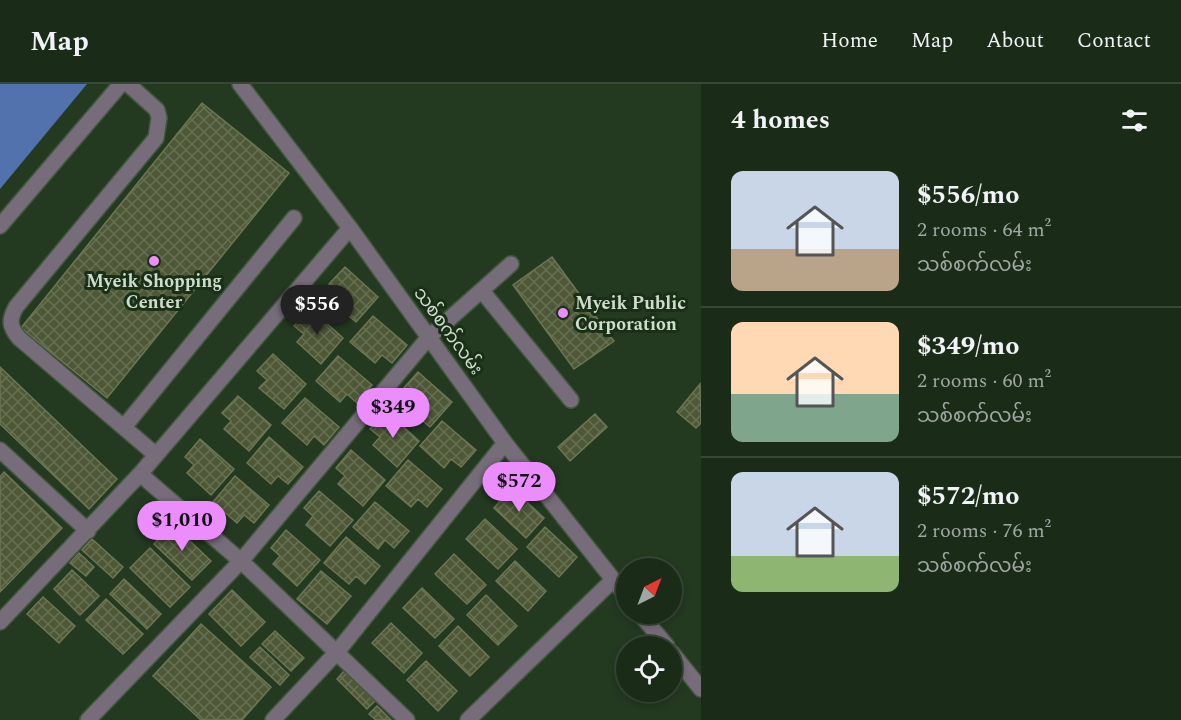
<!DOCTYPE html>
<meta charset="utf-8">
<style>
:root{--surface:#1a2b18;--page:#273725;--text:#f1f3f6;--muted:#9fa7a2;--line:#384737;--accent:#eb8dfc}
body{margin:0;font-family:Spectral,"Noto Sans Myanmar",serif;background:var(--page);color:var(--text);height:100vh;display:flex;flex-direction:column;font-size:22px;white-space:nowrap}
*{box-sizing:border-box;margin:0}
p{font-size:20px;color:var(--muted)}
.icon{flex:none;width:33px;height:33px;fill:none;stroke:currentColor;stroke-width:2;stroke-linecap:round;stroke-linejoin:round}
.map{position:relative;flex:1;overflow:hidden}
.panel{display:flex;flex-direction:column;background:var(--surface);width:480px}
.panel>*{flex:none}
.needle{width:39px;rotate:42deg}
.buttons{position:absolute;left:616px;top:474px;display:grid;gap:12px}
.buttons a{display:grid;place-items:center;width:66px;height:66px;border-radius:50%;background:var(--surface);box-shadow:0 3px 9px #0003,0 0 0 2px var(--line);font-size:30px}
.price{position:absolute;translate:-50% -51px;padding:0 14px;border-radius:21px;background:var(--accent);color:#111;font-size:20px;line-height:39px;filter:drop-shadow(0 2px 3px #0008)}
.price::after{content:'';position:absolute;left:50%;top:36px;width:18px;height:14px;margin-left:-9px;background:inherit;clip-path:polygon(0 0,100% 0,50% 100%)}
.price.on{background:#222;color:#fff}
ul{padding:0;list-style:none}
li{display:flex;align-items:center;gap:18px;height:150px;padding:0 30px}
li+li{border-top:2px solid var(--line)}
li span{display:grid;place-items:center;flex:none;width:168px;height:120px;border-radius:12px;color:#555}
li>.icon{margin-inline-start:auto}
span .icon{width:72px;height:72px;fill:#fffc;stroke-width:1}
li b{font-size:26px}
h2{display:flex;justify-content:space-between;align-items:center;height:72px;padding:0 30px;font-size:26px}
header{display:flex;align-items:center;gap:36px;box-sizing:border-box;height:84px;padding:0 30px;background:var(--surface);border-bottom:2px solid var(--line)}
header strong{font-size:28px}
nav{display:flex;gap:33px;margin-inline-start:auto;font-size:21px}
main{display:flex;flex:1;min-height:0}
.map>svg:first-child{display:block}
</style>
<header>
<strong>Map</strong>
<nav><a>Home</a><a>Map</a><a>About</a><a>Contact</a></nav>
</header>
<main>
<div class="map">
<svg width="701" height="636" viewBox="0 0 701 636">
<defs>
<pattern id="building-cross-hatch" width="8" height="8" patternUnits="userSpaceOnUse" patternTransform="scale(1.5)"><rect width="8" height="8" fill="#4e5837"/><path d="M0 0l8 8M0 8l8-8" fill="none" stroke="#667053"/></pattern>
</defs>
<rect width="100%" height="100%" fill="#233920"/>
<path fill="#5172ad" d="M 0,0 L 87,0 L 0,105 Z"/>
<path fill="url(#building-cross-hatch)" stroke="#6c7654" stroke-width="1.5" d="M 202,19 L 289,89 L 107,314 L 21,244 Z
M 552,173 L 614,257 L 574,285 L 513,201 Z
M 345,183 L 378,213 L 356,238 L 331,217 L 339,209 L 329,200 Z
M 310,224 L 343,254 L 321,280 L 297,258 L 304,250 L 294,242 Z
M 373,232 L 407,261 L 392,279 L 382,271 L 375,279 L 350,258 Z
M 273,270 L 306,300 L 284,325 L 259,304 L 267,296 L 257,287 Z
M 338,272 L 372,301 L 357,319 L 347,310 L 340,318 L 316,297 Z
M 0,283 L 117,395 L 89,425 L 0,340 Z
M 418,288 L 452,318 L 430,343 L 405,322 L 413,314 L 403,305 Z
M 700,300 L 701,339 L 696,344 L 677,328 Z
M 238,312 L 271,341 L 249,367 L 224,345 L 231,337 L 222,329 Z
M 305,314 L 339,343 L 324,361 L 314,352 L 307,361 L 282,339 Z
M 386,327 L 419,357 L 397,383 L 373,361 L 380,353 L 370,345 Z
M 595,330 L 607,343 L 570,377 L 558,363 Z
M 442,337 L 476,366 L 461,383 L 451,375 L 444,384 L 420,362 Z
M 269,353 L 303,383 L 288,400 L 278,392 L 271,400 L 247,379 Z
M 200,355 L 234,385 L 211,411 L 187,389 L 194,381 L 185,373 Z
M 351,366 L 385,396 L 363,422 L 338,400 L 345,392 L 336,384 Z
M 408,376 L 442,405 L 427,423 L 418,415 L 411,423 L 386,402 Z
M 4,388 L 62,444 L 0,508 L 0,393 Z
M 235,392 L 269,421 L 254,439 L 244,431 L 237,439 L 213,418 Z
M 512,404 L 544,434 L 526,454 L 494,424 Z
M 319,407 L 353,436 L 330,462 L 306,441 L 313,432 L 304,424 Z
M 375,418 L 409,447 L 394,464 L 385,456 L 378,465 L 353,443 Z
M 485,435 L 517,465 L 498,485 L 466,455 Z
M 172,440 L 211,477 L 192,496 L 154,460 Z
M 545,443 L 577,473 L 559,493 L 527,463 Z
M 286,446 L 320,476 L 297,502 L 273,480 L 280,472 L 271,464 Z
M 346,453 L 380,482 L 365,500 L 356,492 L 349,500 L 324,479 Z
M 92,455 L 123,483 L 113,494 L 82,466 Z
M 150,464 L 190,503 L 170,523 L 130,484 Z
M 79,469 L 94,483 L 86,492 L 70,479 Z
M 454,470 L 486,501 L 467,520 L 435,490 Z
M 515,477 L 546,507 L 528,527 L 496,497 Z
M 72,486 L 99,512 L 80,531 L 54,505 Z
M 321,487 L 351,512 L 327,540 L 297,515 Z
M 124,495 L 161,530 L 147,545 L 110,510 Z
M 422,504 L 454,535 L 435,554 L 403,524 Z
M 232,506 L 265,538 L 241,562 L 209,530 Z
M 486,511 L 517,542 L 498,561 L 467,531 Z
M 43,513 L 75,542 L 59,559 L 27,530 Z
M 106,515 L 143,550 L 123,570 L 86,536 Z
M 391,539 L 422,569 L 404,589 L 372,559 Z
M 201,540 L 271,603 L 242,636 L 201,636 L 153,592 Z
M 458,542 L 489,573 L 470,592 L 439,562 Z
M 275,547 L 304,574 L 291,587 L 262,560 Z
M 260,563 L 289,591 L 280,601 L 250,573 Z
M 426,577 L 457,607 L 438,627 L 407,596 Z
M 344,587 L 375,617 L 367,625 L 337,595 Z
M 377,622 L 391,636 L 376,636 L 369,630 Z"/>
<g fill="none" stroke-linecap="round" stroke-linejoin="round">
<defs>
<path id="minor" d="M 128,0 L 157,26 L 159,34 L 156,54 L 16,223 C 9,236 9,242 19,254 L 156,371
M 240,0 L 350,144 L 505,359 L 627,513
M 0,142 L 121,0
M 482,207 L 571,316
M 124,343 L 294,134
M 0,366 L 88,447
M 140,390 L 241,477 L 407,636
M 640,530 L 667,562
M 0,538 L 140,390 L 350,144
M 672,569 L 701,605
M 88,636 L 241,477 L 429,253 L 511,180
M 273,636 L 337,568 L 505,359
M 468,636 L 613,496"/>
</defs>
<use href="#minor" stroke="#42573f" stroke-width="18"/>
<use href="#minor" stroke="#776c79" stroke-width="15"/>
</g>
<g fill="#eb8dfc" stroke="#192f16" stroke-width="2">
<circle cx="154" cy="177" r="6"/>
<circle cx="563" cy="229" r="6"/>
</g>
<g text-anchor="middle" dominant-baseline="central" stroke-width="6" stroke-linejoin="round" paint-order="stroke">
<g font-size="18" font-weight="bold" fill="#cfddcd" stroke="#192f16">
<text x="154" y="197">Myeik Shopping<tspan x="154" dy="21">Center</tspan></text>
<text x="575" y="219" text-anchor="start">Myeik Public<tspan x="575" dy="21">Corporation</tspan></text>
</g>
<g font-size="18" fill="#cfddcd" stroke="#192f16">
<text transform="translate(448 247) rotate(54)">သစ်စက်လမ်း</text>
</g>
</g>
</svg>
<div class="buttons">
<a><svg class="needle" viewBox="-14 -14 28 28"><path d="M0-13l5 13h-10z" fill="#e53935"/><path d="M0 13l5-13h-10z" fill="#9fa7a2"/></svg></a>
<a><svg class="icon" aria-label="locate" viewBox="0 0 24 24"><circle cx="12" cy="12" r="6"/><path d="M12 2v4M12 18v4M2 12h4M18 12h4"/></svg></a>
</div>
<b class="price on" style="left:317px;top:252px">$556</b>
<b class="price" style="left:393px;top:355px">$349</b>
<b class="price" style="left:519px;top:429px">$572</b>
<b class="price" style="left:182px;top:468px">$1,010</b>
</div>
<section class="panel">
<h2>4 homes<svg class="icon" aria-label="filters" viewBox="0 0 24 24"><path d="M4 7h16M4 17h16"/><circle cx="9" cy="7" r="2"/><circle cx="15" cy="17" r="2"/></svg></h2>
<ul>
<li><span style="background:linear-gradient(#c9d6e8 65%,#b9a48a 0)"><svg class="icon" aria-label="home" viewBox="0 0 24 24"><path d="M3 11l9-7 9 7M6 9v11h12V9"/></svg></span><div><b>$556/mo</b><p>2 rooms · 64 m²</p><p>သစ်စက်လမ်း</p></div></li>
<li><span style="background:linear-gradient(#ffd9b3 60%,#7fa58c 0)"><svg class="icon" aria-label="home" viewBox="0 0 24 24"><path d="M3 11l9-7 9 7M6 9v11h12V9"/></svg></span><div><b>$349/mo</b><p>2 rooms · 60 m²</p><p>သစ်စက်လမ်း</p></div></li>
<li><span style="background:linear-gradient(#c9d6e8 70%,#8fb573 0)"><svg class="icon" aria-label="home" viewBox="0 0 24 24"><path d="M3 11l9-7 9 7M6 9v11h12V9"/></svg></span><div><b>$572/mo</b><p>2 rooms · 76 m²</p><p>သစ်စက်လမ်း</p></div></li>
</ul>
</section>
</main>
